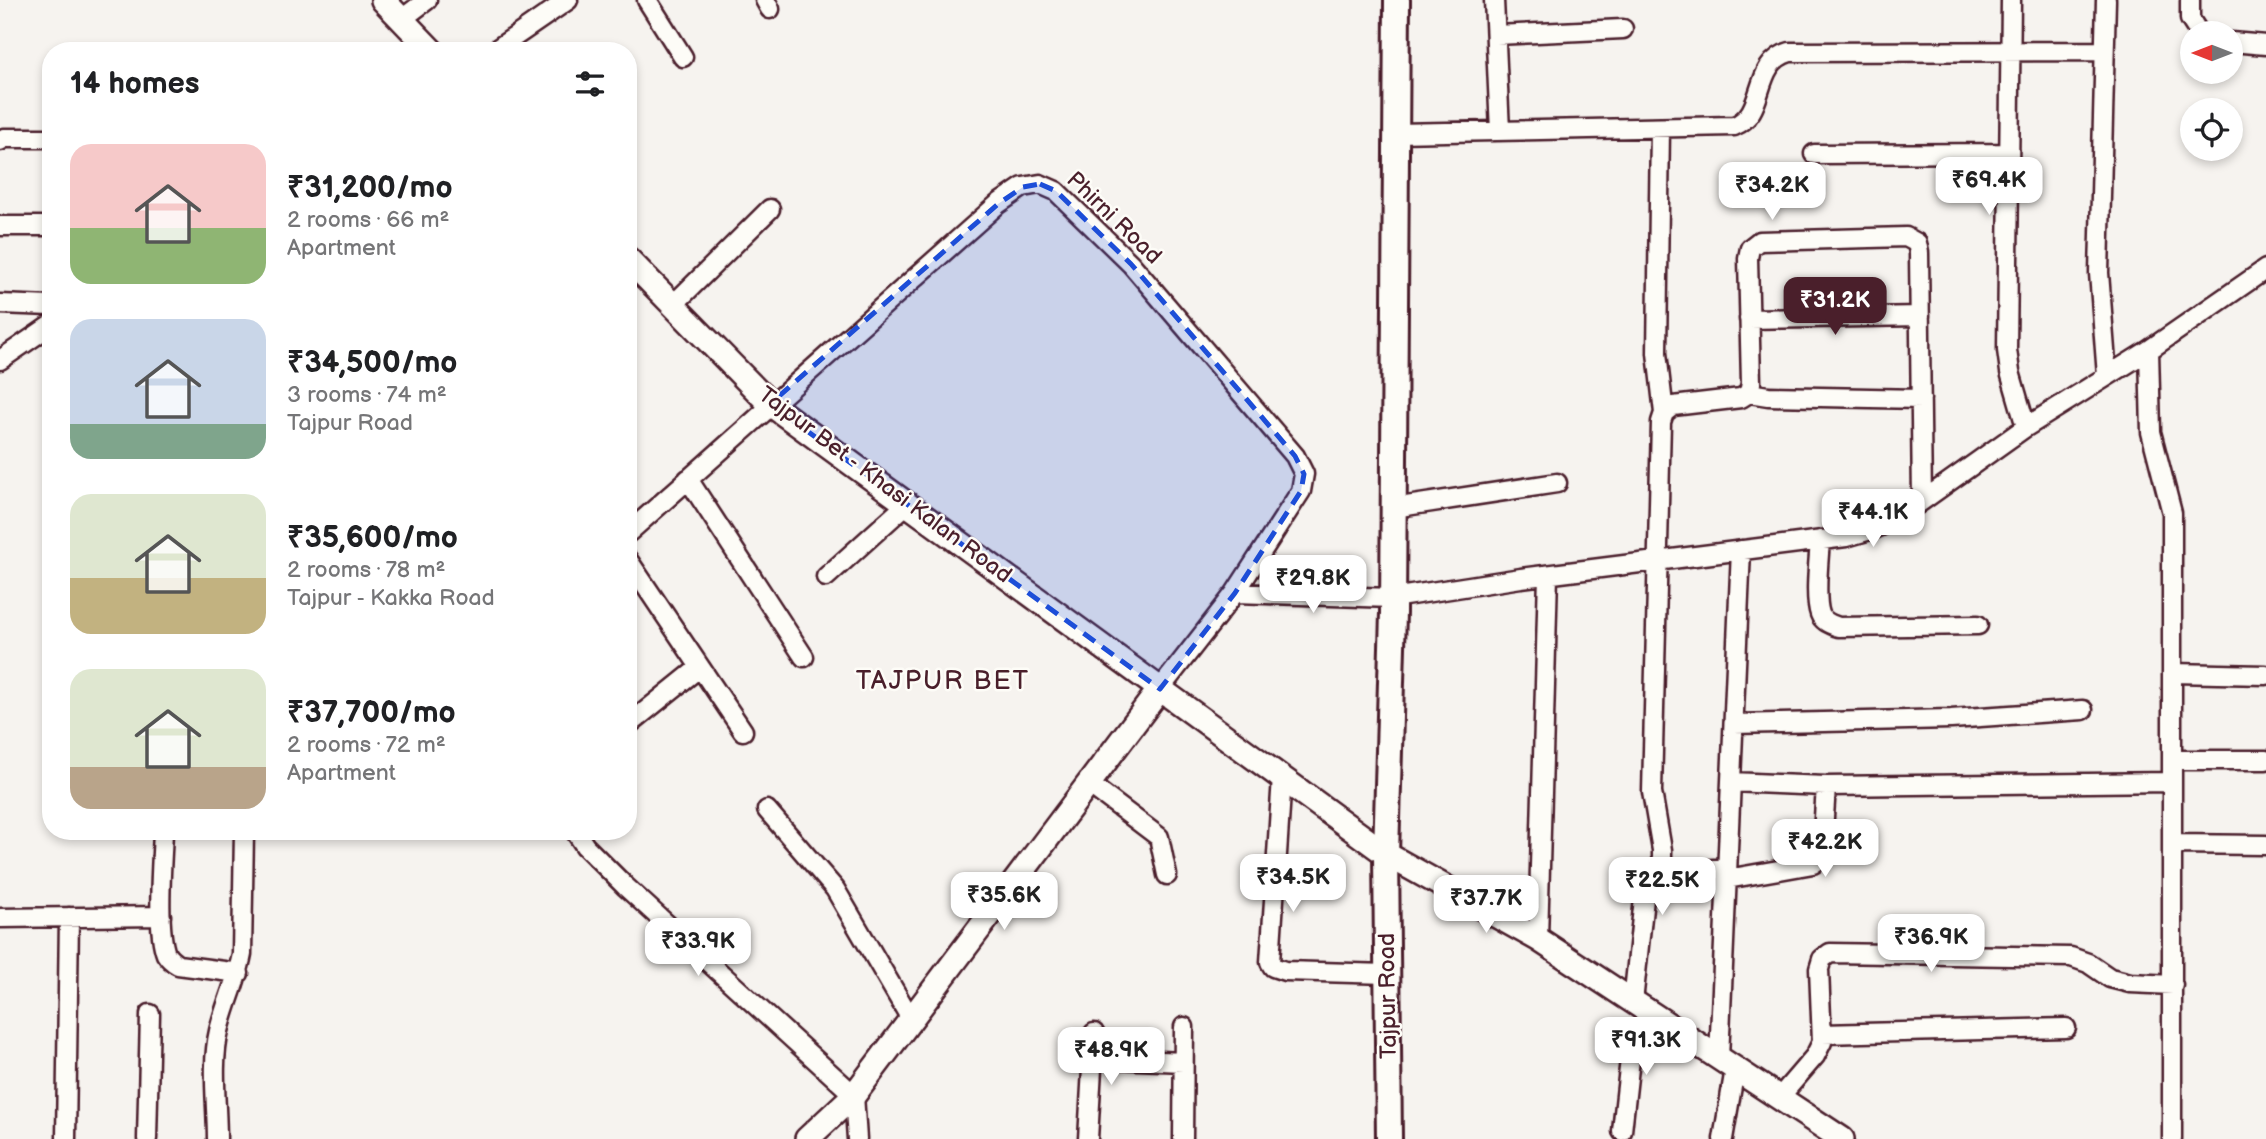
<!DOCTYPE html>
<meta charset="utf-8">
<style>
:root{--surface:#fff;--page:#f6f6f6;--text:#202124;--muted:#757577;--accent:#4a1f2b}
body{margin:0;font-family:"Balsamiq Sans",sans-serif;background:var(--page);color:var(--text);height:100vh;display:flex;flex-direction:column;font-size:26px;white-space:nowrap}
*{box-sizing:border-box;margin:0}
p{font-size:23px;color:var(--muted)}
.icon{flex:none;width:38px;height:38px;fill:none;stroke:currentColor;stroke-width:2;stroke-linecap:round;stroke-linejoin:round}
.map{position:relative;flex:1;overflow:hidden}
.side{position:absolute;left:42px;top:42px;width:595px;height:798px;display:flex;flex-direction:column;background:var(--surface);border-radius:28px;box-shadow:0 4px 10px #0003}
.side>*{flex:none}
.needle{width:46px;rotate:270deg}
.controls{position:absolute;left:2180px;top:21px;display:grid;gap:14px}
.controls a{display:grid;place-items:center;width:63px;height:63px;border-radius:50%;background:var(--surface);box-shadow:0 4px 10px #0003;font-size:35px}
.price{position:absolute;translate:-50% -60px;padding:0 16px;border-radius:14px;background:#fff;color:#222;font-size:23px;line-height:46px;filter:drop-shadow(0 2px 4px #0008)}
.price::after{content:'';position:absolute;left:50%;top:42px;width:21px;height:16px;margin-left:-10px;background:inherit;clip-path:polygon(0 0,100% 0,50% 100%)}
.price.selected{background:var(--accent);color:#fff}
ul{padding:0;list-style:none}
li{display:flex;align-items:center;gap:21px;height:175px;padding:0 28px}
li span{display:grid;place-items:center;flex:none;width:196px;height:140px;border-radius:21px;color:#555}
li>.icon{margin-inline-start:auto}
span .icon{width:84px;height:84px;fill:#fffc;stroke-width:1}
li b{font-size:30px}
h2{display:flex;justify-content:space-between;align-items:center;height:84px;padding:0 28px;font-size:30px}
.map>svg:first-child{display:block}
</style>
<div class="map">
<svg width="2266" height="1139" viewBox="0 0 2266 1139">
<rect width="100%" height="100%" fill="#f6f3ef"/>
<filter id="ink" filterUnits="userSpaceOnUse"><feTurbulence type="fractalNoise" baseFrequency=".0143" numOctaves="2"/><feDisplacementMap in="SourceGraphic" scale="14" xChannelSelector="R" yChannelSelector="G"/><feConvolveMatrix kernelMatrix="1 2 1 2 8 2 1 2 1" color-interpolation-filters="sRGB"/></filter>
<g filter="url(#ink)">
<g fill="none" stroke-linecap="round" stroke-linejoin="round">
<defs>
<path id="minor" d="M 647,0 L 683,57
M 765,0 L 770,9
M 1494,0 L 1500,131
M 2011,0 L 2007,350 L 2010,372 L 2026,427
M 2106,0 L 2099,273 L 2107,376
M 2190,0 L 2190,19 L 2199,33
M 402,19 L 427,0
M 1496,35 L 1623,29
M 2231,42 L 2266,45
M 494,51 L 568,0
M 1660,128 L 1657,353 L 1664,413
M 1396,133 L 1734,126 C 1768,113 1751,63 1790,52 L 2104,51
M 0,141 L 4,138 L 51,138
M 1814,154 L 2009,153
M 0,226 L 51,226
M 0,304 L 51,306
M 674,304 L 770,209
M 1749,319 L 1920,316
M 2149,350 L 2151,432 L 2172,513 L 2172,1139
M 0,360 L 51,325
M 1749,393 L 1768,396 L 1921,399
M 688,479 L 804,657
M 1393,508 L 1557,483
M 628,533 L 998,204 L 1023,187 L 1040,184 L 1056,191 L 1131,264 L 1295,456 L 1304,474 L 1301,491 L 1235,593 L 1160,689
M 1820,540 C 1819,559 1814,597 1820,614 C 1823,622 1831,624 1838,627 L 1978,625
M 628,560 L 743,731
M 826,577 L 907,504
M 1235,593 L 1392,598 L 1521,578 L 1846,537 L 1874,529 L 1898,518 L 2026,427 L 2149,350 L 2266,269
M 2172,673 L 2266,675
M 1734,724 L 1951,719 L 2083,710
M 628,725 L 700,667
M 2172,760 L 2266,760
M 1282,777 L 1270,962 L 1273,967 L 1285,971 L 1387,974
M 1731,782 L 1826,786 L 2172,782
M 1089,784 L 1159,837 L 1167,875
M 767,810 L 835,889 L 911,1019
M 163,831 C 162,861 156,928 166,954 C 169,959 173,962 178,965 L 239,973
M 575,831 L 585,846 L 626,887 L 854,1095 L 857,1139
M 2172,844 L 2266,845
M 1662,873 L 1662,850 L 1652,792 L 1661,422 L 1664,413 L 1673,406 L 1741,398 L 1749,393 L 1751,383 L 1748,258 L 1750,248 L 1759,241 L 1906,237 L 1917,243 L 1919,253 L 1922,501
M 1727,879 L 1813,864 L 1820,859 L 1822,849 L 1826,786
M 0,918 L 161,916
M 1538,939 L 1548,575
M 1633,1002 L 1645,889 L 1651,877 L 1662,873 L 1727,868
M 1822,1034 L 2066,1028
M 1093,1058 L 1183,1062
M 1719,1058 L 1741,550
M 1779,1098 L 1815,1056 L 1822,1042 L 1819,969 L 1822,959 L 1830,953 L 2071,957 L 2088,963 L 2110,978 L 2130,983 L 2173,985
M 1622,1131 L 1630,1059 L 1634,1049 L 1656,1017
M 66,1139 L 69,917
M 147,1139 L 150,1014
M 217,1139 C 217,1104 211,1065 219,1031 C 225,1005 237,981 242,954 L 244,831
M 1088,1139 L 1094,1033
M 1183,1139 L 1184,1027
M 1723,1139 L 1735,1069"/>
<path id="tertiary" d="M 383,0 L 432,51
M 628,259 L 770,404 L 1386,854 L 1538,939 L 1842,1139
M 807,1139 L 854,1095 L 1160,689"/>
<path id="secondary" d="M 1389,1139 L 1386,854 L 1393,613 L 1397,0"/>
</defs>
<use href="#minor" stroke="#4a1f2b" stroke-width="23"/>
<use href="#tertiary" stroke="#4a1f2b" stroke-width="28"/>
<use href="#secondary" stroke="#4a1f2b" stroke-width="30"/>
<use href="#minor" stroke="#fdfcf7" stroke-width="18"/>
<use href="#tertiary" stroke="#fdfcf7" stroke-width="23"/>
<use href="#secondary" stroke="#fdfcf7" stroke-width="24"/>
</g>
</g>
<path fill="#1d4ed8" fill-opacity="0.2" stroke="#1d4ed8" stroke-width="5" stroke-dasharray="14 9" stroke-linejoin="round" d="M 1040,184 L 1056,191 L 1131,264 L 1295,456 L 1304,474 L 1301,491 L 1235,593 L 1160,689 L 770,404 L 998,204 L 1023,187 Z"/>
<g text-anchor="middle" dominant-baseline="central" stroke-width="5" stroke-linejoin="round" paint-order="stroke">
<g font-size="23" fill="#4a1f2b" stroke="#fdfcf7">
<text transform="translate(1114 218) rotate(44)">Phirni Road</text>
<text transform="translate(885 485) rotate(37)">Tajpur Bet - Khasi Kalan Road</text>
<text transform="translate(1388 996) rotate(-91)">Tajpur Road</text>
</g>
<g font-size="26" letter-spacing="2" fill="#4a1f2b" stroke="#fdfcf7">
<text x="943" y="681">TAJPUR BET</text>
</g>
</g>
</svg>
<div class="controls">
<a><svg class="needle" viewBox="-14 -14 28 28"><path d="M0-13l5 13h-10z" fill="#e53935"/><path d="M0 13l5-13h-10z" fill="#757577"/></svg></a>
<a><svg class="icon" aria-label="locate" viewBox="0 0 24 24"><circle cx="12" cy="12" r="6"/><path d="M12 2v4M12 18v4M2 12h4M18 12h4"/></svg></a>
</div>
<b class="price" style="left:1989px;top:217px">₹69.4K</b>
<b class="price" style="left:1772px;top:222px">₹34.2K</b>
<b class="price selected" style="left:1835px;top:337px">₹31.2K</b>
<b class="price" style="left:1873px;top:549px">₹44.1K</b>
<b class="price" style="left:1313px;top:615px">₹29.8K</b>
<b class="price" style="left:1825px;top:879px">₹42.2K</b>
<b class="price" style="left:1293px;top:914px">₹34.5K</b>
<b class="price" style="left:1662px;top:917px">₹22.5K</b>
<b class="price" style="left:1004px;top:932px">₹35.6K</b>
<b class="price" style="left:1486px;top:935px">₹37.7K</b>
<b class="price" style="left:1931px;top:974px">₹36.9K</b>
<b class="price" style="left:698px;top:978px">₹33.9K</b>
<b class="price" style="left:1646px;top:1077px">₹91.3K</b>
<b class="price" style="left:1111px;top:1087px">₹48.9K</b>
<section class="side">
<h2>14 homes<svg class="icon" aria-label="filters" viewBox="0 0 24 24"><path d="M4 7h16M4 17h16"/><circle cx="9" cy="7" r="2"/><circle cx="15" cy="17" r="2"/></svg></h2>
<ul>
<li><span style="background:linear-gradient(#f6c9c9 60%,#8fb573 0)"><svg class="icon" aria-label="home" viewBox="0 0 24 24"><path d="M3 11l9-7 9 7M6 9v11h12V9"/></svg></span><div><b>₹31,200/mo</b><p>2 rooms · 66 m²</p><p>Apartment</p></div></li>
<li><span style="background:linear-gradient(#c9d6e8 75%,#7fa58c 0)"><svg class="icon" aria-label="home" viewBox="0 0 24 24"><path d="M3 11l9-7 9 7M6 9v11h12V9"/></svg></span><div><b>₹34,500/mo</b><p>3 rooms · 74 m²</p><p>Tajpur Road</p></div></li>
<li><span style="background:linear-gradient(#dfe7d0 60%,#c2b280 0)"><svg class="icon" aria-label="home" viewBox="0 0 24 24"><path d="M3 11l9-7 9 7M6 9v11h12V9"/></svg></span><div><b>₹35,600/mo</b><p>2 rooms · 78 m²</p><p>Tajpur - Kakka Road</p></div></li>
<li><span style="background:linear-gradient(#dfe7d0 70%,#b9a48a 0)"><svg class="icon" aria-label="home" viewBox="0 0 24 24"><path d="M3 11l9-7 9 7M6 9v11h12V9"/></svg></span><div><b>₹37,700/mo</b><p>2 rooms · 72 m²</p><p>Apartment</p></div></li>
</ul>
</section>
</div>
